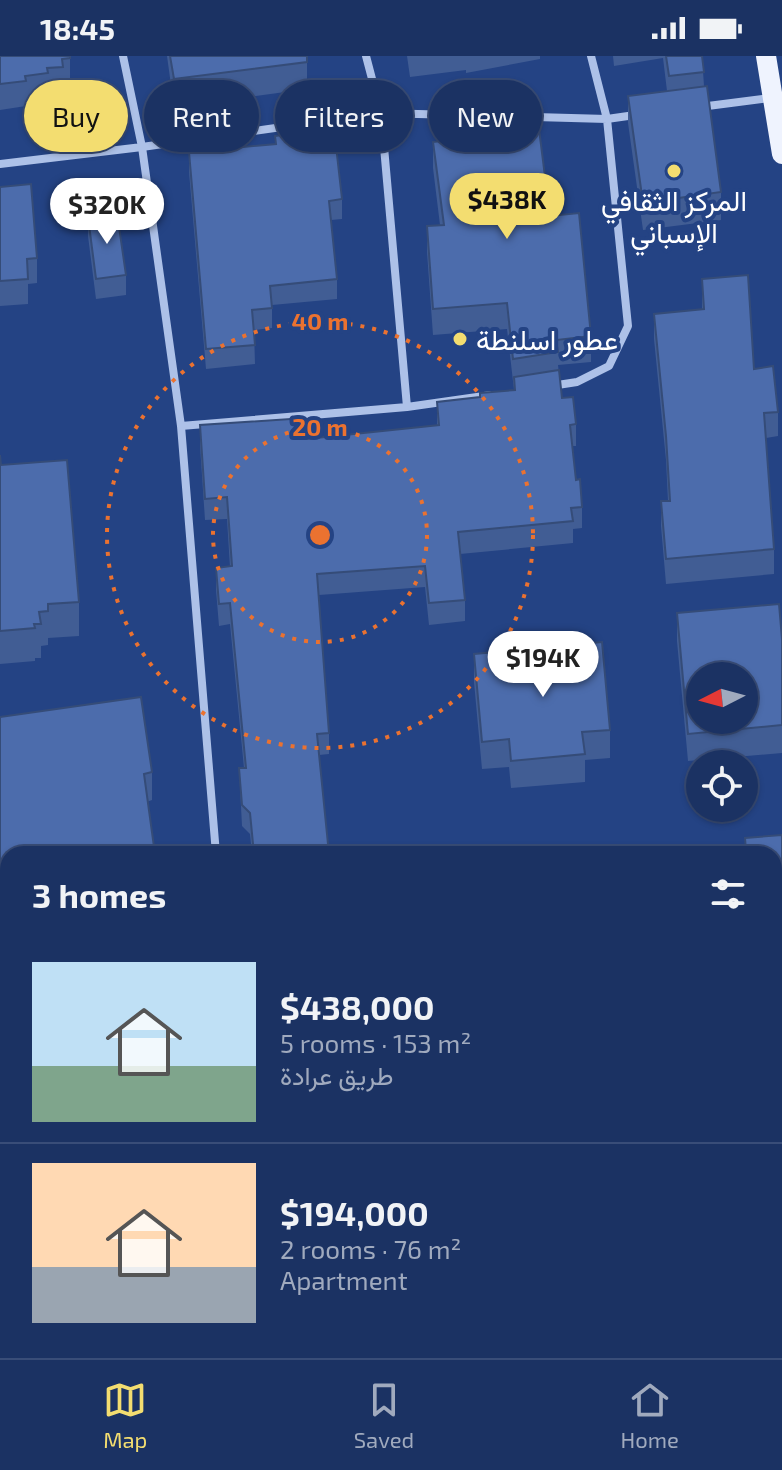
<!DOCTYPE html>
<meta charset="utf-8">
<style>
:root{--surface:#1b3263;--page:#243a69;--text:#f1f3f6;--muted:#a0aabe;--line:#394d78;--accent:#f3dd70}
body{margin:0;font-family:"Exo 2",Vazirmatn,sans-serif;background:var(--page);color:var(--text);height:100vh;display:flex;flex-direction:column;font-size:30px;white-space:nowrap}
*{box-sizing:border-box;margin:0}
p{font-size:26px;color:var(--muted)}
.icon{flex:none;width:44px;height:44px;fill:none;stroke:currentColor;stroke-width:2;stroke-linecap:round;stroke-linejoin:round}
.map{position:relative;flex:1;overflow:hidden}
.side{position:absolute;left:0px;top:790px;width:782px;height:512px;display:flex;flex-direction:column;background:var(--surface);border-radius:24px 24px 0 0;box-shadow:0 2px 6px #0004,0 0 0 2px var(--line)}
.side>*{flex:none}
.banner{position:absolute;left:24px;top:24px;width:734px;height:72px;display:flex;gap:16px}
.needle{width:52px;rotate:264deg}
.fabs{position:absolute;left:686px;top:606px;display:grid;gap:16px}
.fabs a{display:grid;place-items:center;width:72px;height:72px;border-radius:50%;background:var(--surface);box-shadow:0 2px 6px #0004,0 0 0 2px var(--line);font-size:40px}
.price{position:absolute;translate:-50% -68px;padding:0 18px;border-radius:28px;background:#fff;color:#222;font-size:26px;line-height:52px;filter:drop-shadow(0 2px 4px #0008)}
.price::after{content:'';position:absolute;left:50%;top:48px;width:24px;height:18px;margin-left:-12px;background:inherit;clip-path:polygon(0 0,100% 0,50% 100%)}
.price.on{background:var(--accent);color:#111}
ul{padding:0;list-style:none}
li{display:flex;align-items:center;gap:24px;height:200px;padding:0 32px}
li+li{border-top:2px solid var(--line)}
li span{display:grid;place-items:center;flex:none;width:224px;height:160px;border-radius:0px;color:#555}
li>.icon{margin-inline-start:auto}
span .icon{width:96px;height:96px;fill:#fffc;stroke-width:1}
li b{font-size:34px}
h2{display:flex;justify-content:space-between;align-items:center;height:96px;padding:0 32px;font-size:34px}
.tag{padding:0 28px;border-radius:36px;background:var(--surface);box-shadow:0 2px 6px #0004,0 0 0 2px var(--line);font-size:28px;line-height:72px}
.tag.on{background:var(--accent);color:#111}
.status{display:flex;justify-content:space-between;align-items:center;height:56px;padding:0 40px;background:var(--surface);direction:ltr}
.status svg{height:22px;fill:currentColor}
.tabs{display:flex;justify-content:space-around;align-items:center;height:112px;border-top:2px solid var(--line);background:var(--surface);font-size:22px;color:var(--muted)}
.tabs a{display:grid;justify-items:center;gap:4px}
.tabs .on{color:var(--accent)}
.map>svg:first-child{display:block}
</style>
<div class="status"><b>18:45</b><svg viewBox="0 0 49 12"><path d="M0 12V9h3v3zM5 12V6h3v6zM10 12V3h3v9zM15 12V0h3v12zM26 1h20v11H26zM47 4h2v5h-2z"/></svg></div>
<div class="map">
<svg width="782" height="1302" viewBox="0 0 782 1302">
<rect width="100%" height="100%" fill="#244384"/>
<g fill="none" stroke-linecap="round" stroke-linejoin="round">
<path stroke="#adc1e8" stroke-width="8" d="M 123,0 L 142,91 L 181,370 L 216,798
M 366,0 L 381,57 L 407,351
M 700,51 L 770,42
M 0,108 L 142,91 L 381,57 L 607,63 L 635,59
M 551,330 L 577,326 L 609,310 L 628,270 L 607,63 L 591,0
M 181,370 L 407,351 L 491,339
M 216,1302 L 216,1294
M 354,1302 L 379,1294"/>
<path stroke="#eff3fe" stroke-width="20" d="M 766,0 L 782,98"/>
</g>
<path fill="#415d94" d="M 0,0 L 70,0 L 70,28 L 63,29 L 63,37 L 48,38 L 48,43 L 26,46 L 26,50 L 0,54 Z
M 167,0 L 307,0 L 307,33 L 174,51 Z
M 407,0 L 540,0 L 540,3 L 466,17 L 466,14 L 410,21 Z
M 613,0 L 702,0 L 704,30 L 721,136 L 721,164 L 643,174 L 628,67 L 628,40 L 667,35 L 663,2 L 614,10 Z
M 275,80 L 342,143 L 342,163 L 331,164 L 337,223 L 337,243 L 272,249 L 272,272 L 254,274 L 255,308 L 206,313 L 189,116 L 189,96 L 275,89 Z
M 433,86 L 550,160 L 591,280 L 591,306 L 558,309 L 562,342 L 576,368 L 576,390 L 572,390 L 576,424 L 582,451 L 582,472 L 573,473 L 573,487 L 460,498 L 465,544 L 465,565 L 429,569 L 425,531 L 319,539 L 329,677 L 329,698 L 319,699 L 329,798 L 252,798 L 250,778 L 242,770 L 239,712 L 244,712 L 230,568 L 219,570 L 216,534 L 216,512 L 230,511 L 227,463 L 205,464 L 200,390 L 200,369 L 307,383 L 437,370 L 437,346 L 480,341 L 514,334 L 507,273 L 433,279 L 427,196 L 427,170 L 440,169 L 433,112 Z
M 0,131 L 37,202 L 37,227 L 28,228 L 28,248 L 0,250 Z
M 88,161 L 126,219 L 126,239 L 96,243 L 88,180 Z
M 702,223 L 778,356 L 778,380 L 766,382 L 774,493 L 774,518 L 666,528 L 661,470 L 661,445 L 668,445 L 666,404 L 654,283 L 654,258 L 702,253 Z
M 0,399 L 1,409 L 79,546 L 79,580 L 48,582 L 48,589 L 41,590 L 41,602 L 35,602 L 35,605 L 0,608 Z
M 677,557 L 782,583 L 782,697 L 688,705 L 677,585 Z
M 474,598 L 610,674 L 610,702 L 585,704 L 585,726 L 511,732 L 509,711 L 482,713 L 474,626 Z
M 0,661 L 152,716 L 152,744 L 8,798 L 8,1016 L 0,1017 Z
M 782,779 L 782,923 L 774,924 L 774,798 L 745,795 L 745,782 Z
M 782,998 L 782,1075 L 774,1075 L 774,999 Z
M 774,1083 L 782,1185 L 782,1268 L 774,1269 Z
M 8,1085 L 8,1294 L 69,1294 L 21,1301 L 21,1302 L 0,1302 L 0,1086 Z
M 75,1294 L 126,1294 L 77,1300 Z"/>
<path fill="#4c6cac" stroke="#354c78" stroke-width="2" fill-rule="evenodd" d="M 0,0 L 70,0 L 70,2 L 62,3 L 63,11 L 47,12 L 48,17 L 25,20 L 26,25 L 0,28 Z
M 170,0 L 307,0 L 307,6 L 174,23 Z
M 666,0 L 702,0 L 704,16 L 669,20 Z
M 707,30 L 721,136 L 643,147 L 628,40 Z
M 334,72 L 342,143 L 329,145 L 337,223 L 270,230 L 272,252 L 252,254 L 255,289 L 206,293 L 189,96 L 276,88 L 275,80 Z
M 539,73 L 550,160 L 579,157 L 591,280 L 556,284 L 558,296 L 513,303 L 507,247 L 433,253 L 427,170 L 444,169 L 433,86 Z
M 31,128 L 37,202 L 27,203 L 28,223 L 0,225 L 0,131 Z
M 117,157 L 126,219 L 96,223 L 88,161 Z
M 748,219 L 754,313 L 773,310 L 778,356 L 764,357 L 774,493 L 666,503 L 661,445 L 670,445 L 666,380 L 654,258 L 704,253 L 702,223 Z
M 559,314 L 562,342 L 573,341 L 576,368 L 570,369 L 576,424 L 580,423 L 582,451 L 571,452 L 573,465 L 458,476 L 465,544 L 429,547 L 425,510 L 317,518 L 329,677 L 317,678 L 329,798 L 254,798 L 250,757 L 242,749 L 239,712 L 246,712 L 230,547 L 219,548 L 216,512 L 232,510 L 227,441 L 205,443 L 200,369 L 305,362 L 307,383 L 439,369 L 437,346 L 480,341 L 480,337 L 515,334 L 514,321 Z
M 0,399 L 1,409 L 67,404 L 79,546 L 48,548 L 48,555 L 39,556 L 41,568 L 34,568 L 35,572 L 0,575 Z
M 779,548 L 782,583 L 782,669 L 688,678 L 677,557 ZM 700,620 L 744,620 L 744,664 L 700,664 Z
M 602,586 L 610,674 L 582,676 L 585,698 L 511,705 L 509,683 L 482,686 L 474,598 Z
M 141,641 L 152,716 L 144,718 L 155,798 L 8,798 L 8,989 L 0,990 L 0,661 Z
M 782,779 L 782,896 L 774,896 L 774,798 L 714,798 L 746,795 L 745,782 Z
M 782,998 L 782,1052 L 774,1053 L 774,999 Z
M 774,1083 L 782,1185 L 782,1246 L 774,1247 Z
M 8,1085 L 8,1286 L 0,1287 L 0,1086 Z
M 473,1294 L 695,1294 L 696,1302 L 474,1302 Z"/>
<g fill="none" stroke="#eb7230" stroke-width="4" stroke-dasharray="4 8">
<circle cx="320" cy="479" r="107"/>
<circle cx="320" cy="479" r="213"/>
</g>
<g fill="#f3dd70" stroke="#244384" stroke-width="3">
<circle cx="674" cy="115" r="8"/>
<circle cx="460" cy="283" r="8"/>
</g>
<g text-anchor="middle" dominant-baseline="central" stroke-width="8" stroke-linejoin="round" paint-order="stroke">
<g font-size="28" fill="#fff" stroke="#244384">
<text x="674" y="144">المركز الثقافي<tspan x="674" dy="32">الإسباني</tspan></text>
<text x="476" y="283" text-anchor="start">عطور اسلنطة</text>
</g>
</g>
<circle cx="320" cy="479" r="12" fill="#eb7230" stroke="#244384" stroke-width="4"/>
<g font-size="24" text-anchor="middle" font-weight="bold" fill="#eb7230" stroke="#244384" stroke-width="8" stroke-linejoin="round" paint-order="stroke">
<text x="320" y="274">40 m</text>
<text x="320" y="380">20 m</text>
</g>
</svg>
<div class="fabs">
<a><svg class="needle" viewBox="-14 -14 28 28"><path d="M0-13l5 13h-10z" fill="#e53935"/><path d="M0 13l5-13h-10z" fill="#a0aabe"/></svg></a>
<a><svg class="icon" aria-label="locate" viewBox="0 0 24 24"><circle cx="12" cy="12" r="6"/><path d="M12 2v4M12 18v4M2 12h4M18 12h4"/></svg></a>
</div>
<b class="price on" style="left:507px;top:185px">$438K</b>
<b class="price" style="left:107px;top:190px">$320K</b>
<b class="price" style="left:543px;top:643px">$194K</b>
<div class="banner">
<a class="tag on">Buy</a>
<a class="tag">Rent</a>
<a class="tag">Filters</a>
<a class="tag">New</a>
</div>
<section class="side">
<h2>3 homes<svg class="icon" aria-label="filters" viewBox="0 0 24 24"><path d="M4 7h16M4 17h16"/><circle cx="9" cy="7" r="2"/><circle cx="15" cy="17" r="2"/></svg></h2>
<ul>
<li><span style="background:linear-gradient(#bfe0f5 65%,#7fa58c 0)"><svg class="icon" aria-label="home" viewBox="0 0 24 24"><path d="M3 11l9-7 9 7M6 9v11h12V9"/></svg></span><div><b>$438,000</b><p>5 rooms · 153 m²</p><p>طريق عرادة</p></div></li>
<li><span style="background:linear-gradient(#ffd9b3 65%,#9aa5b1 0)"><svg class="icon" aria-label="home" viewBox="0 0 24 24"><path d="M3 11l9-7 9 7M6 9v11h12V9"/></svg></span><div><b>$194,000</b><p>2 rooms · 76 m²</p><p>Apartment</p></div></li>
</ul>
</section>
</div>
<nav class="tabs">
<a class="on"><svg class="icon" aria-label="map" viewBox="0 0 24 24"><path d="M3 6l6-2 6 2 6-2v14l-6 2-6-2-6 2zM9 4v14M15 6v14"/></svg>Map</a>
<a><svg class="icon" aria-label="saved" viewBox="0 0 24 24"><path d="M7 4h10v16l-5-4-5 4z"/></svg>Saved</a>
<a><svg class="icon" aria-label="home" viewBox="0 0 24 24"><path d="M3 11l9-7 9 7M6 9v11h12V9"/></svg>Home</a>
</nav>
